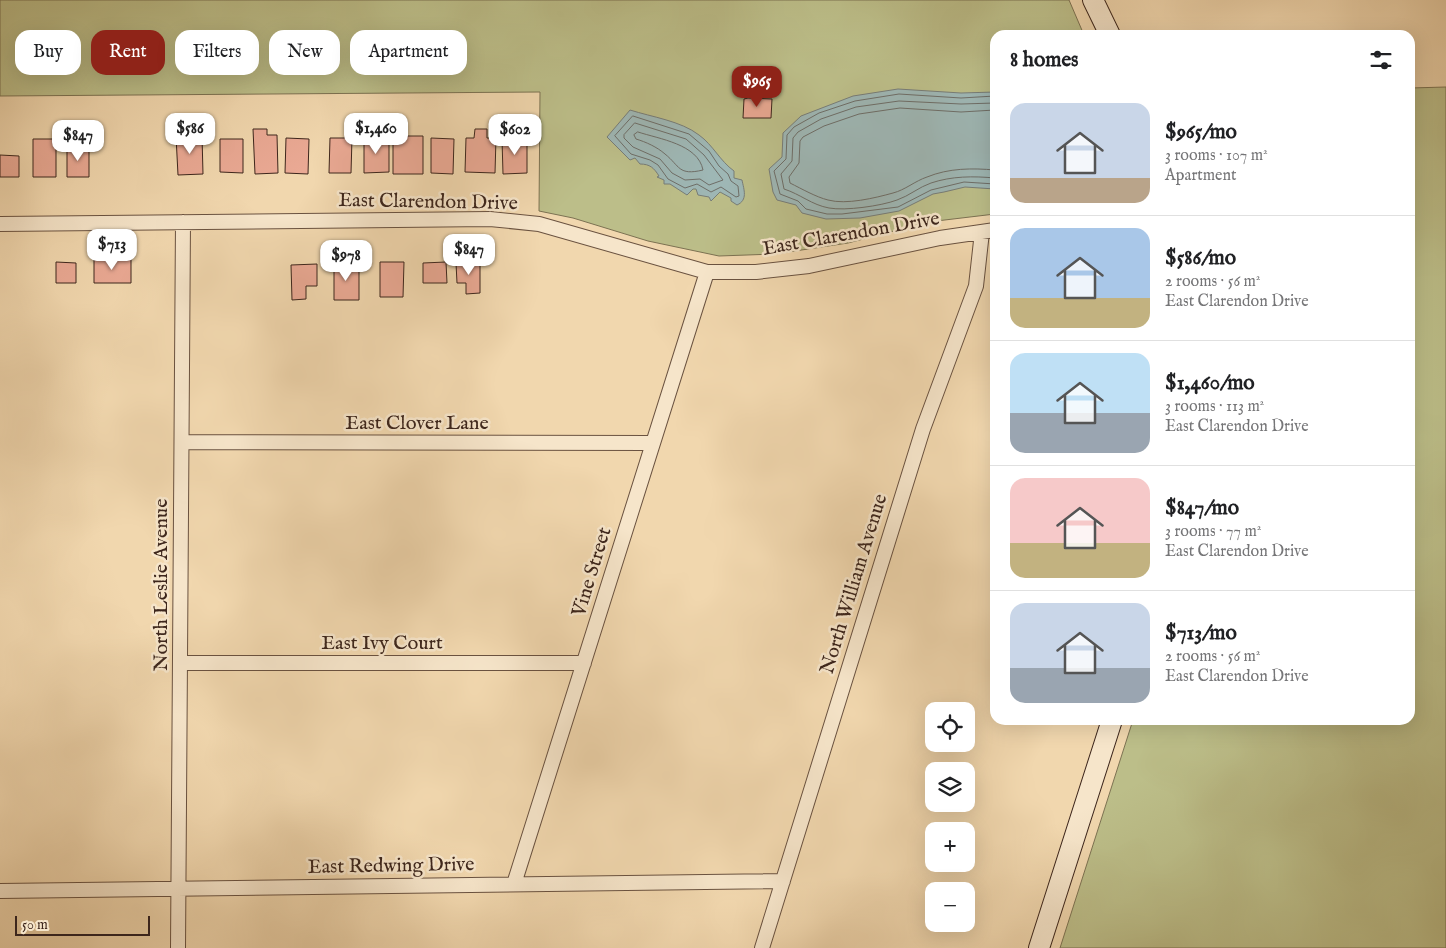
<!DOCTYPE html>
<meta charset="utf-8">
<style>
:root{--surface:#fff;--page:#f6f6f6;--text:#202124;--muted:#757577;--line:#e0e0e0;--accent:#8f2418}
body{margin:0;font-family:"IM FELL English",serif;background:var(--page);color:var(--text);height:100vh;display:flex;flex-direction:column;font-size:19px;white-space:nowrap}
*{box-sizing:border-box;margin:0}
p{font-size:16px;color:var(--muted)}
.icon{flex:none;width:28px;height:28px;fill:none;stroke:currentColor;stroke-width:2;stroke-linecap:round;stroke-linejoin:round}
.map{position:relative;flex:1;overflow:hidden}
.side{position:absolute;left:990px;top:30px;width:425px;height:695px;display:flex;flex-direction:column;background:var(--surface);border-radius:15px;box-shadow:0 5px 20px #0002}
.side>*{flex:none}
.hud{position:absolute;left:15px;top:30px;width:475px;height:45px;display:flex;gap:10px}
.controls{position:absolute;left:925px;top:702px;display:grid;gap:10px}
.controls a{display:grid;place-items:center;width:50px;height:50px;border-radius:10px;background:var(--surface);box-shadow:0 5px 20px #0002;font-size:25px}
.scale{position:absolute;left:15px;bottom:12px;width:135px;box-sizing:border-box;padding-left:5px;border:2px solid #3d261c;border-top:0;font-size:14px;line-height:18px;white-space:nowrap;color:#3d261c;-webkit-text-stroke:4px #f6e5ca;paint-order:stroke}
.price{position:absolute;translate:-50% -42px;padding:0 11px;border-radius:10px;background:#fff;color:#222;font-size:16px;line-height:32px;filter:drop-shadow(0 1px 2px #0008)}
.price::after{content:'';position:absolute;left:50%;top:30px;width:15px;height:11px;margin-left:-8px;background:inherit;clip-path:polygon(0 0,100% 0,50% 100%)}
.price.on{background:var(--accent);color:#fff}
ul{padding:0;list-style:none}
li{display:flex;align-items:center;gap:15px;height:125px;padding:0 20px}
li+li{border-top:1px solid var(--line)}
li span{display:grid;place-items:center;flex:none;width:140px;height:100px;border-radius:15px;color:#555}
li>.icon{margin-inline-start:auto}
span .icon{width:60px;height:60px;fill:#fffc;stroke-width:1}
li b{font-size:21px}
h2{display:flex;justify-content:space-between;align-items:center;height:60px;padding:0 20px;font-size:21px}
.chip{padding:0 18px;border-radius:15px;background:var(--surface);box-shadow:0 5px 20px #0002;font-size:18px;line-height:45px}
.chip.on{background:var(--accent);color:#fff}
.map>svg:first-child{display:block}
</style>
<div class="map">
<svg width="1446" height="948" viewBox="0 0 1446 948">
<rect width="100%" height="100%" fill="#f1d7ae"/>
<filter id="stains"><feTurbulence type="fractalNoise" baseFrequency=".004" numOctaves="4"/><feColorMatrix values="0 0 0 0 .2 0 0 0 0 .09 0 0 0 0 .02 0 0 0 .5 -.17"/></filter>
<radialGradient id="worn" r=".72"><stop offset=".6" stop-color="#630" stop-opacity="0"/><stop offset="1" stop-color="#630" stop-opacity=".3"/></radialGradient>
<path fill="#bcbe89" stroke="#7c7252" d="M 0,0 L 1069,0 L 1084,35 L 995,35 L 995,214 L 928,222 L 848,243 L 775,254 L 719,256 L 648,241 L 573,218 L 539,211 L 540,92 L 0,96 Z
M 1446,87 L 1446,948 L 1060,948 L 1133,720 L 1410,720 L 1410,88 Z"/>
<path fill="#9eb7b5" stroke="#777d78" d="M 898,89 L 961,93 L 995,92 L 995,189 L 965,187 L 944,192 L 933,194 L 899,211 L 860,218 L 826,219 L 802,213 L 796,205 L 777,200 L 773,192 L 769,169 L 782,157 L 783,133 L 801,116 L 853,96 Z
M 630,110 C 652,117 681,121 699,135 C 713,145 720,161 734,171 L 734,178 L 742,180 C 744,190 748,200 737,205 L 731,201 L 731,198 L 720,192 L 711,201 L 709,197 L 698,195 L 696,189 L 693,189 L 687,195 L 670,184 L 664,184 L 664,180 L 657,177 L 659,176 C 654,168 650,164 640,164 L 635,158 L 630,160 L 607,137 Z"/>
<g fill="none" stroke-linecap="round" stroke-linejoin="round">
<path stroke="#6e6e68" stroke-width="1" d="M 995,96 L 961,98 L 899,94 L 855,101 L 819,113 L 794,127 L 787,135 L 786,159 L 774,171 L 780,194 L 798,201 L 806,209 L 827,214 L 842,214 L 898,207 L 931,190 L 964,182 L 995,184
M 995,103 L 961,104 L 899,101 L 856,107 L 821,119 L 798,132 L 793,138 L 792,161 L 781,174 L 784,189 C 800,194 812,205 829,208 C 845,211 881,206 897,200 C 909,196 919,187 931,183 C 952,176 973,176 995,178
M 995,110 L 961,112 L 900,108 L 859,114 L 824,126 L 803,137 L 800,141 L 799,163 L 789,177 L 790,183 C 802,189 816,197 828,200 C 846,205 875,198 893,193 C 905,190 915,181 927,177 C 949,168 972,168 995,170
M 633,116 L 689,134 L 709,151 L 719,166 L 728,174 L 731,181 L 738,186 L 739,196 L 736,197 L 721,187 L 711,192 L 697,184 L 685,188 L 668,179 L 658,165 L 650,160 L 631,154 L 615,136 Z
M 635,123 L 686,139 L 704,155 L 723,180 L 709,185 L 700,179 L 685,180 L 672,173 L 660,159 L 633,147 L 624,138 L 624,135 Z
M 638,132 C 659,139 698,144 703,170 C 678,176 680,166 665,154 C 657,147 646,142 636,139 L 634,135 Z"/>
</g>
<path fill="#eaa994" stroke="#3d261c" d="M 748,98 L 772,99 L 771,118 L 743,118 L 744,99 Z
M 253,129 L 267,129 L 267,135 L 277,135 L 278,173 L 255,174 Z
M 475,129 L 487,129 L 487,138 L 496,138 L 495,173 L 465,172 L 466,138 L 474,138 Z
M 176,136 L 202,136 L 203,174 L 178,175 Z
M 393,136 L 423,136 L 423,174 L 393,174 Z
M 389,137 L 389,172 L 364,173 L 364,138 Z
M 286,138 L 309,139 L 308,174 L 285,173 Z
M 330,138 L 352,138 L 351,173 L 329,173 Z
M 431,138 L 454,139 L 453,174 L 431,173 Z
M 33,139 L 56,139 L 56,177 L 33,177 Z
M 220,139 L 243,139 L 243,173 L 220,172 Z
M 502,139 L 527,139 L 527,173 L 503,174 Z
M 67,146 L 89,146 L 89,177 L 67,177 Z
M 0,155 L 19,156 L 19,177 L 0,177 Z
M 94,259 L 131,259 L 131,283 L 94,283 Z
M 56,262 L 76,263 L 76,283 L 56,283 Z
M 380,262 L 404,262 L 403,297 L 380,297 Z
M 446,262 L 447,283 L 423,283 L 423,263 Z
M 480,262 L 480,293 L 466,294 L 466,283 L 457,283 L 456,263 Z
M 334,263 L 359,263 L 359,300 L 334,300 Z
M 317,264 L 317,286 L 306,286 L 306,299 L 292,300 L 291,265 Z"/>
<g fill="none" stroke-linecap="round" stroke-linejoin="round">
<defs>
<path id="minor" d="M 0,224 L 490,219 L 539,224 L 707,272 L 756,272 L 809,266 L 940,238 L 995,230
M 182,442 L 653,443
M 180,663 L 584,663
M 514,884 L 707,272
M 0,891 L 783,881
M 178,948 L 183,222
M 762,948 L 923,429 L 976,286 L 982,232"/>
<path id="secondary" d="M 1093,0 L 1110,35
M 1039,948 L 1112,720"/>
</defs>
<use href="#minor" stroke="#6a5240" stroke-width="16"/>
<use href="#secondary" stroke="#3d261c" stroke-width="22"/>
<use href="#minor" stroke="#f6e5ca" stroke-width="14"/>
<use href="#secondary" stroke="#f6e5ca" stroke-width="20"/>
</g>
<g text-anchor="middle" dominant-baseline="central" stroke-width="5" stroke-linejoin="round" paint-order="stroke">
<g font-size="20" fill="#3d261c" stroke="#f6e5ca">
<text transform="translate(428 202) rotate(1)">East Clarendon Drive</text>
<text transform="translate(851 234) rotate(-10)">East Clarendon Drive</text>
<text x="417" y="423">East Clover Lane</text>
<text transform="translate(592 572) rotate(-73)">Vine Street</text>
<text transform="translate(854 584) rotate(-73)">North William Avenue</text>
<text transform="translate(161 585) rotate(-90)">North Leslie Avenue</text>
<text x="382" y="643">East Ivy Court</text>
<text transform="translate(391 866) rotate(-1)">East Redwing Drive</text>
</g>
</g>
<rect width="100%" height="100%" filter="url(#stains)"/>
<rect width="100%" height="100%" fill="url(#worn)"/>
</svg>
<div class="controls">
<a><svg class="icon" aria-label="locate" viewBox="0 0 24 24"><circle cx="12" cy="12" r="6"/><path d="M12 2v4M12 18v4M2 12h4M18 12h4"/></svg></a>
<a><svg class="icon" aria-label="layers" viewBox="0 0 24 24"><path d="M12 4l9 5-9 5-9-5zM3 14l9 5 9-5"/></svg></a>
<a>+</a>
<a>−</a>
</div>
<div class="scale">50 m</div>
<b class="price on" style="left:757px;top:108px">$965</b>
<b class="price" style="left:190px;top:155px">$586</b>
<b class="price" style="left:376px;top:155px">$1,460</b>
<b class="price" style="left:515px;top:156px">$602</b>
<b class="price" style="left:78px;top:162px">$847</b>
<b class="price" style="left:112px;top:271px">$713</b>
<b class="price" style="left:469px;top:276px">$847</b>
<b class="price" style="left:346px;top:282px">$978</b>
<div class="hud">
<a class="chip">Buy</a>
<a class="chip on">Rent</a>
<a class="chip">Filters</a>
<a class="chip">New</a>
<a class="chip">Apartment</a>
</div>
<section class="side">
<h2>8 homes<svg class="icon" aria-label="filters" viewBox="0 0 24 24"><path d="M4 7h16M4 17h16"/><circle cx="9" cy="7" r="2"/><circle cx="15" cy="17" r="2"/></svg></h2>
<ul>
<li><span style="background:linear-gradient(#c9d6e8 75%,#b9a48a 0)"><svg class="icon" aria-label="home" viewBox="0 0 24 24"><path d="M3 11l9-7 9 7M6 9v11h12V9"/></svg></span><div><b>$965/mo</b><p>3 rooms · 107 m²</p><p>Apartment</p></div></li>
<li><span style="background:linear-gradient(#a9c7e8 70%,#c2b280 0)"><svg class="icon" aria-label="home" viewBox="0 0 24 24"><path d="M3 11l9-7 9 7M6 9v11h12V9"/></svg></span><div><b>$586/mo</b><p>2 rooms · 56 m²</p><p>East Clarendon Drive</p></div></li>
<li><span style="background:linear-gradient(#bfe0f5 60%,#9aa5b1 0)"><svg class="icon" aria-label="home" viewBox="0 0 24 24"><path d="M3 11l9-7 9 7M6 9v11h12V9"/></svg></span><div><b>$1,460/mo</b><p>3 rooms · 113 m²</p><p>East Clarendon Drive</p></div></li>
<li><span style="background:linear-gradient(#f6c9c9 65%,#c2b280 0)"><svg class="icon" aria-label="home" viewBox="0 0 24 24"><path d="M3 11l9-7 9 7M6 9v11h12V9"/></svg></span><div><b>$847/mo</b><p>3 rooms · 77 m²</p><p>East Clarendon Drive</p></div></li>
<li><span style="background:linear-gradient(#c9d6e8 65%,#9aa5b1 0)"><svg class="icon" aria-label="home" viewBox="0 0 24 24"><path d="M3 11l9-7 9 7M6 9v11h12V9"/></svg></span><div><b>$713/mo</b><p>2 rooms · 56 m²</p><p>East Clarendon Drive</p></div></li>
</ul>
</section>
</div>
